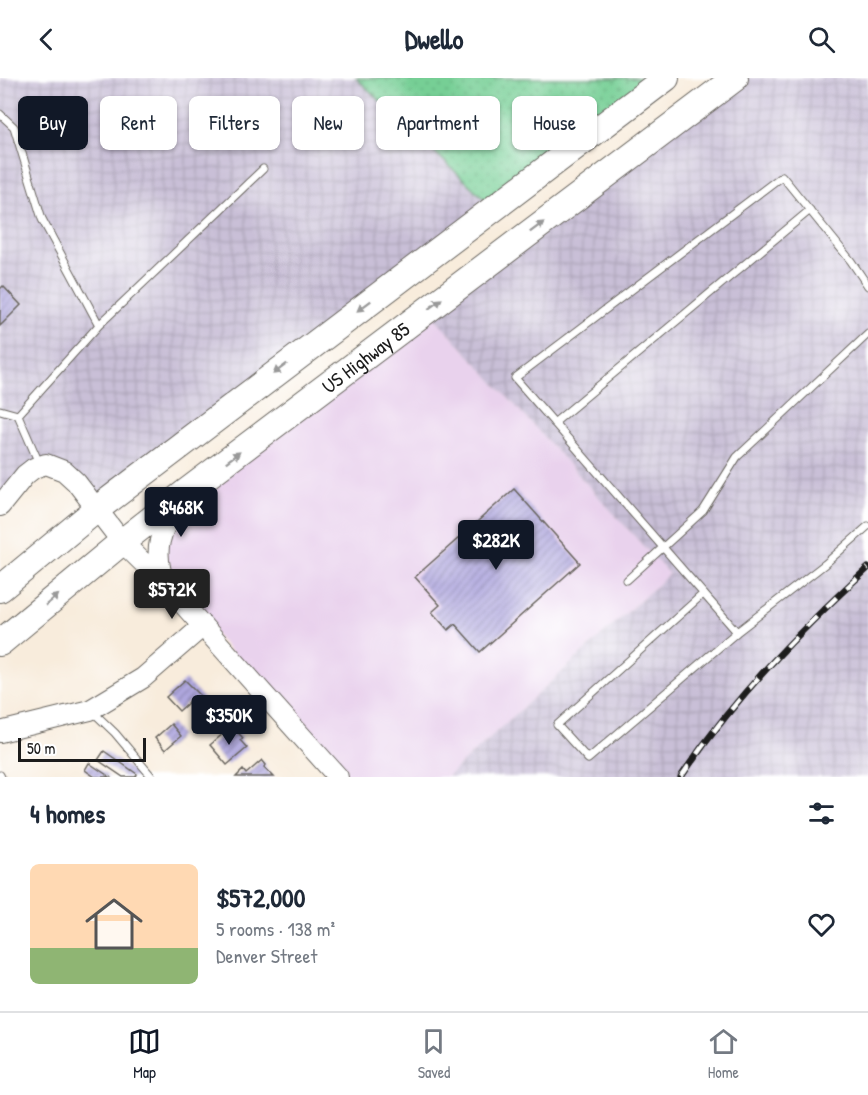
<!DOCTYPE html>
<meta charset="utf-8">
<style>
:root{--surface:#fff;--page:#f6f6f7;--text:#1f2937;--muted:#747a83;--line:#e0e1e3;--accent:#111827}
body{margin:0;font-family:"Patrick Hand",sans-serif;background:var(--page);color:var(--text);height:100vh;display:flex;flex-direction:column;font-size:22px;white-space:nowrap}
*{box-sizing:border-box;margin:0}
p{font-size:20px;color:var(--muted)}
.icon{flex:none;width:33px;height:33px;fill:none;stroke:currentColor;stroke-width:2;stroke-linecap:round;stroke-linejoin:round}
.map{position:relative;height:699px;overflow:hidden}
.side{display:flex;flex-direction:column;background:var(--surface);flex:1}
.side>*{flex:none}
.top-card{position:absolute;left:18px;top:18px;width:832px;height:54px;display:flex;gap:12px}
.scale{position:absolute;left:18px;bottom:15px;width:128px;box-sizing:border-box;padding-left:6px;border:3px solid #1c1c1c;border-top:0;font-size:16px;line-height:21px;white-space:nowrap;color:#1c1c1c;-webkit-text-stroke:4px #fff;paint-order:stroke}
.price{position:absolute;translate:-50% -51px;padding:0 14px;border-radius:6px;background:var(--accent);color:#fff;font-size:20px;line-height:39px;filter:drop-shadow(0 2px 3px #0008)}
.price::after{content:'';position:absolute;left:50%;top:36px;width:18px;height:14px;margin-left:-9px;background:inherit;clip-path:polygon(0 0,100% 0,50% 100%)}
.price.on{background:#222;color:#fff}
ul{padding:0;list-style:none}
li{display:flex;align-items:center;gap:18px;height:150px;padding:0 30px}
li span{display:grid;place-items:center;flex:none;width:168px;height:120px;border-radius:9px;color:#555}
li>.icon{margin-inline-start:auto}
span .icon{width:72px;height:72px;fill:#fffc;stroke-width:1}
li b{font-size:26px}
h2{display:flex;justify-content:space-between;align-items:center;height:72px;padding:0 30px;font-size:26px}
.pill{padding:0 21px;border-radius:9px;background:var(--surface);box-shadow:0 2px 4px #0004;font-size:21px;line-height:54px}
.pill.on{background:var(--accent);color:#fff}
header{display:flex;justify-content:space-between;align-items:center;height:78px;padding:0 30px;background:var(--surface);font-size:27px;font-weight:800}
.dock{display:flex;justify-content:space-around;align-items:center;height:84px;border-top:2px solid var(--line);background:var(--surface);font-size:16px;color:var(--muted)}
.dock a{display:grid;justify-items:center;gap:3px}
.dock .on{color:var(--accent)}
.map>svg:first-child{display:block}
</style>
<header><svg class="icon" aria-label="back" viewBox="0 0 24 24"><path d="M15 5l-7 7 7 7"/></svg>Dwello<svg class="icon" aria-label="search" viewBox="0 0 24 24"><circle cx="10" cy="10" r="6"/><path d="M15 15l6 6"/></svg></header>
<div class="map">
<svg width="868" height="699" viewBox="0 0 868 699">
<defs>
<pattern id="industrial-grid" width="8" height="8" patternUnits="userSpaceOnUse" patternTransform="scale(1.5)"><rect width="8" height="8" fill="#c9bfd7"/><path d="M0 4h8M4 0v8" fill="none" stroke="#aca4b8"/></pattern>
<pattern id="grass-dots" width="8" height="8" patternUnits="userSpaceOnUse" patternTransform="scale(1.5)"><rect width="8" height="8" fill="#76cf95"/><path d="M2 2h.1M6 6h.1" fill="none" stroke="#66b180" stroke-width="1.8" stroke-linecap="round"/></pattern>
<pattern id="building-hatch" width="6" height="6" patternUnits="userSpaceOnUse" patternTransform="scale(1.5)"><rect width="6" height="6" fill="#b0a8df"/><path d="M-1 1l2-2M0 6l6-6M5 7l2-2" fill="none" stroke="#8e88b4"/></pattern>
</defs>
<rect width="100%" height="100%" fill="#fff"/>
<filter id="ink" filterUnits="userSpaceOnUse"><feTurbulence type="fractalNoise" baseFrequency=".0167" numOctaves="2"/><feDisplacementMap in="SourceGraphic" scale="12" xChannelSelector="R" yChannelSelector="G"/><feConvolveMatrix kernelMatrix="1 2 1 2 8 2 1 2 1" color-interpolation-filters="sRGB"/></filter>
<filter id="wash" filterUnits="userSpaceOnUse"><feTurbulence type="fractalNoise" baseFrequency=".008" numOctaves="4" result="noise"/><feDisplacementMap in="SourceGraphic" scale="24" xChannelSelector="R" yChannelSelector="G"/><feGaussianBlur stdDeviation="1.35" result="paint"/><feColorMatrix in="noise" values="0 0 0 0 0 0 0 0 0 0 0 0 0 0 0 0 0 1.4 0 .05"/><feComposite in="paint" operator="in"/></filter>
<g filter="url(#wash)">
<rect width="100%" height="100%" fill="#f8ecdc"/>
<path fill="#e9d2ed" d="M 428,232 L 669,496 L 447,699 L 338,699 L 159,491 L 168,442 Z"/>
<path fill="url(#industrial-grid)" d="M 0,0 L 356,0 L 494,130 L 97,431 L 52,388 L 0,428 Z
M 735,0 L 868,0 L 868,699 L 447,699 L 669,496 L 428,232 Z"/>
<path fill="url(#grass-dots)" stroke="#497658" stroke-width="1.5" d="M 356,0 L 666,0 L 494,130 Z"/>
<g id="blocks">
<path fill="url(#building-hatch)" d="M 3,208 L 21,227 L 0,248 L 0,211 Z
M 514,411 L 580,485 L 480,574 L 455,546 L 448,552 L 432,534 L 440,527 L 415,499 Z
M 185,602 L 205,622 L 195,631 L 189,624 L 179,633 L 166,619 Z
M 171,646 L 181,658 L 165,672 L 155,660 Z
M 232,648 L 243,660 L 240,662 L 247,670 L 227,687 L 210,667 Z
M 104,673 L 137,696 L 136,699 L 123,699 L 98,682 Z
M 262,682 L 266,687 L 264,689 L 274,699 L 236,699 L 243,692 L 246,696 Z
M 89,685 L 110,699 L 95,699 L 85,692 Z"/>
</g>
</g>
<g filter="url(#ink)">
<use href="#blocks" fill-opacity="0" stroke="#69655f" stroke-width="1.5"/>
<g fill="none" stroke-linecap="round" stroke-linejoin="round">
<defs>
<path id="lane" d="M 0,36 L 14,49 L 42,141 L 99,247
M 868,208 L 851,183 L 782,98 L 515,300 L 737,554 L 825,486 L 868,448
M 0,332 L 18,337
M 554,345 L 810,132
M 39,385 L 18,337 L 99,247 L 263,91
M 627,502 L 703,433 L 737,379 L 868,256
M 703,516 L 557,647 L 588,681 L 737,554
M 91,632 L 115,655 L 152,699
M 0,697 L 1,699"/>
<path id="secondary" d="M 0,428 L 25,397 L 34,390 L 46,386 L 64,393 L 76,404 L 122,464 L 166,507 L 338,699
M 166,507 C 151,475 160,450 180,423
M 0,654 L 90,632 L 143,600 L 203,548"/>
<g id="highway">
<path d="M 0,511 L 97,431 L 666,0"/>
<path id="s1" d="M 0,565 L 122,464 L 186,414 L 735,0"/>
</g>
</defs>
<use href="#lane" stroke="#69655f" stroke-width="9"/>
<use href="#secondary" stroke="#69655f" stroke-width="22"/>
<use href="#highway" stroke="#69655f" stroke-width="28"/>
<use href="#lane" stroke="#fff" stroke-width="7"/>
<use href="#secondary" stroke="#fff" stroke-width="20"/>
<use href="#highway" stroke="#fff" stroke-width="26"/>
<defs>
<path id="rail" d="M 681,699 C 733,621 799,553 868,490"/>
</defs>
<use href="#rail" stroke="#1c1c1c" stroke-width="7"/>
<use href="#rail" stroke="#fff" stroke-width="4.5" stroke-dasharray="14" stroke-linecap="butt"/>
</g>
<defs><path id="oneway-solid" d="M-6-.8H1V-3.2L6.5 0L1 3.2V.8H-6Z" transform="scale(1.5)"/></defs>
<g fill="#999">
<use href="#oneway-solid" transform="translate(537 149) rotate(-37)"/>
<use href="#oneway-solid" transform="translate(435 226) rotate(-37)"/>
<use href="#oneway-solid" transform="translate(364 228) rotate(143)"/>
<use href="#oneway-solid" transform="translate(280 291) rotate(143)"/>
<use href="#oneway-solid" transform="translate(233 379) rotate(-37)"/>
<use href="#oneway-solid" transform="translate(52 522) rotate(-40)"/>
</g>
</g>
<g text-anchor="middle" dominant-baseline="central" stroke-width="5" stroke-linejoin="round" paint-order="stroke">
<g font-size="20" fill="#1c1c1c" stroke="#fff">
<text stroke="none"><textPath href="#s1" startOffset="464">US Highway 85</textPath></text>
</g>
</g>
</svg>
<div class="scale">50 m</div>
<b class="price" style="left:181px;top:460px">$468K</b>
<b class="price" style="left:496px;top:493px">$282K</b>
<b class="price on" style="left:172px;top:542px">$572K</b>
<b class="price" style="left:229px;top:668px">$350K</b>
<div class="top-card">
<a class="pill on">Buy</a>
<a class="pill">Rent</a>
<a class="pill">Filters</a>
<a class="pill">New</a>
<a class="pill">Apartment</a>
<a class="pill">House</a>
</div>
</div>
<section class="side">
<h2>4 homes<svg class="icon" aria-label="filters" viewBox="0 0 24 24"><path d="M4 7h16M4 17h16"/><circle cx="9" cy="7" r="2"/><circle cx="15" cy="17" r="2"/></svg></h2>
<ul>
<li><span style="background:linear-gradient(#ffd9b3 70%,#8fb573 0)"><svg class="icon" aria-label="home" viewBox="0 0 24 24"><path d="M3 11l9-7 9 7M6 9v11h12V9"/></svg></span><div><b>$572,000</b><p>5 rooms · 138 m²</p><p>Denver Street</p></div><svg class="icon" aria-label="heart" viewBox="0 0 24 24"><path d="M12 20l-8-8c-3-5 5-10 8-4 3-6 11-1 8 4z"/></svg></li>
</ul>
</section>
<nav class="dock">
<a class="on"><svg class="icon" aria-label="map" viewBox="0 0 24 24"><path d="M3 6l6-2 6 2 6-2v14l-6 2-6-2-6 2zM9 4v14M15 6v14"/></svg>Map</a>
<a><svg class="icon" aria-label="saved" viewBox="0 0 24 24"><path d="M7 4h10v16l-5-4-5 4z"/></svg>Saved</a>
<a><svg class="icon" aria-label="home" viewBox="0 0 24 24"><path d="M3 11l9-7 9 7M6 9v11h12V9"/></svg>Home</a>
</nav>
